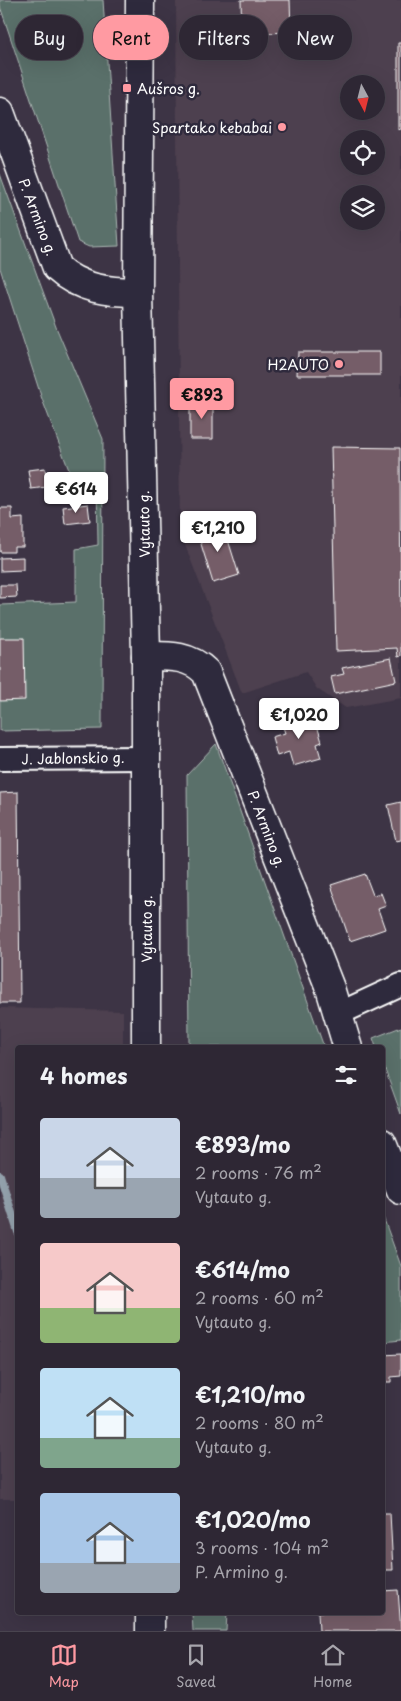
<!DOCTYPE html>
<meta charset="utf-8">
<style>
:root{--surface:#2e2734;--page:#362f3c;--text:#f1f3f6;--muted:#a7a5ac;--line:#49444f;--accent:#ff9aa2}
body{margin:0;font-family:"Playpen Sans",sans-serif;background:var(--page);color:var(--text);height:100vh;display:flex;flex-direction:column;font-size:19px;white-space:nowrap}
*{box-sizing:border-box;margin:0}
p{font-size:16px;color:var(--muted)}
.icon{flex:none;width:28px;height:28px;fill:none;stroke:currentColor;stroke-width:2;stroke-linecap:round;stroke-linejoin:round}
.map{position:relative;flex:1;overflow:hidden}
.sheet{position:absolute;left:15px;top:1045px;width:370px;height:570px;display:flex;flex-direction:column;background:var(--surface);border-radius:5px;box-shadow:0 5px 20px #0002,0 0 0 1px var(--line)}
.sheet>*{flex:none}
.banner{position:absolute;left:15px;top:15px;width:371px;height:45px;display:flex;gap:10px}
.needle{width:32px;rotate:173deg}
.controls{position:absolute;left:340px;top:75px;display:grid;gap:10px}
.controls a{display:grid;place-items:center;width:45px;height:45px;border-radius:50%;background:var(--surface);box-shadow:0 5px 20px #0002,0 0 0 1px var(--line);font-size:25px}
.price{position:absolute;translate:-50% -42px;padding:0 11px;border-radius:5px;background:#fff;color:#222;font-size:16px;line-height:32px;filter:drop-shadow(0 1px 2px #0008)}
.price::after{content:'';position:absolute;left:50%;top:30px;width:15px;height:11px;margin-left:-8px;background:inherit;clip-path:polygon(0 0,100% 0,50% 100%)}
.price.active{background:var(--accent);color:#111}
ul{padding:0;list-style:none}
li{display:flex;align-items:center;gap:15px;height:125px;padding:0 25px}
li span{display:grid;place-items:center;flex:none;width:140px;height:100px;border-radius:5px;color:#555}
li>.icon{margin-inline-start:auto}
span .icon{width:60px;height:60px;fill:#fffc;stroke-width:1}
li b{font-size:21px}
h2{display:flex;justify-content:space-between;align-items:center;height:60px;padding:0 25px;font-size:21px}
.pill{padding:0 18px;border-radius:22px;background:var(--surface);box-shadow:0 5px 20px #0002,0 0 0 1px var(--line);font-size:18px;line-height:45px}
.pill.active{background:var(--accent);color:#111}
.menu{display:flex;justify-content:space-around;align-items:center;height:70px;border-top:1px solid var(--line);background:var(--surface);font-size:14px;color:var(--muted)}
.menu a{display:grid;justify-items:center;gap:2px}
.menu .active{color:var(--accent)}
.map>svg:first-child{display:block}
</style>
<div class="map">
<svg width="401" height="1631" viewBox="0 0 401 1631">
<rect width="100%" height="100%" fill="#3d3445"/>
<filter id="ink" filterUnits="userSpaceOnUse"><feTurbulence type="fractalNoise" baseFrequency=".02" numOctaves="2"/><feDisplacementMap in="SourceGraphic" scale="10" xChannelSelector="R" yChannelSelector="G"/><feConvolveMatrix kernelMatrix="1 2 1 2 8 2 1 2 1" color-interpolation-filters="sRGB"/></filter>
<g filter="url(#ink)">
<path fill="#4e404f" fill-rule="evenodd" d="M 176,0 L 401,0 L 401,698 L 346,708 L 317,689 L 306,672 L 242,693 L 180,532 ZM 349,84 L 376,84 L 376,111 L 349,111 ZM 349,139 L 376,139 L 376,166 L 349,166 ZM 349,194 L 376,194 L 376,221 L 349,221 Z
M 0,1008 L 123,1011 L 123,1047 L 18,1048 L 17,1499 L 0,1499 Z"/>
<path fill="#5a706a" stroke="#acb8b4" d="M 0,0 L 103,0 L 119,246 L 89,247 L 78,242 L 0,6 Z
M 0,174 L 56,327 L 103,439 L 102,729 L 0,731 L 0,605 L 76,602 L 76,549 L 98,545 L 97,480 L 72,478 L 42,399 L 0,268 Z
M 216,744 L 324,1047 L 189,1047 L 187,775 Z
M 401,1027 L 401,1114 L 383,1064 L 382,1048 L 376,1047 L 373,1038 Z
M 382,1214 L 401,1266 L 401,1340 L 383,1342 Z
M 192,1613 L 227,1613 L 226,1631 L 193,1631 Z"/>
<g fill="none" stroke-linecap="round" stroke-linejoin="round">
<path stroke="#94a2ad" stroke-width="8" d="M 0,1175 L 18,1232"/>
</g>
<path fill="#755d67" stroke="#fff" d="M 241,0 L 290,0 L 291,32 L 242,34 Z
M 398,43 L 401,43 L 401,129 L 398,130 Z
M 298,352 L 380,352 L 380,375 L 297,375 Z
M 190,401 L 213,401 L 213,439 L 190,439 Z
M 331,447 L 400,448 L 401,656 L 398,657 L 397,648 L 336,651 Z
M 45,468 L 47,487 L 31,489 L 28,470 Z
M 88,504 L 90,521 L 65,524 L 63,507 Z
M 0,508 L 12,508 L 12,519 L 23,518 L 23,547 L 14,547 L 14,552 L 0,552 Z
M 223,524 L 239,575 L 213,583 L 197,531 Z
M 23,557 L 23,570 L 0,571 L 0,558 Z
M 0,585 L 16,585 L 17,597 L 0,598 Z
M 0,638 L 24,638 L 25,700 L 0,701 Z
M 391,658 L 396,681 L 335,694 L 331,677 L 344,674 L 342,668 Z
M 307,713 L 311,724 L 316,722 L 322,742 L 317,744 L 321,758 L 293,766 L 289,752 L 277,756 L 272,737 L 285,733 L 281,721 Z
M 18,792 L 20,1003 L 0,1003 L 0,793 Z
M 401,802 L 401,840 L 396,841 L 388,805 Z
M 365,874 L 373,895 L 381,893 L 386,906 L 378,909 L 385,929 L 350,941 L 331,885 Z
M 401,1354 L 401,1376 L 391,1377 L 391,1382 L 382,1382 L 382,1355 Z
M 382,1513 L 390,1513 L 393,1570 L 382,1570 Z
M 398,1590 L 401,1631 L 319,1631 L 318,1612 L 382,1612 L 382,1591 Z"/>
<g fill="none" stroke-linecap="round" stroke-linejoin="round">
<defs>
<path id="minor" d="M 0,759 L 146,758
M 336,1015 L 401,985"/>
<path id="secondary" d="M 146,656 C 169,656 189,655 206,672 L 330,988 L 348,1048
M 382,1143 L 401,1190"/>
<path id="primary" d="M 140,0 L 138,292 L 146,656 L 146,1048
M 0,112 L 57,268 C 80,289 108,292 138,292
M 150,1612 L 150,1631"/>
</defs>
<use href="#minor" stroke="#fff" stroke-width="26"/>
<use href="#secondary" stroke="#fff" stroke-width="31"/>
<use href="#primary" stroke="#fff" stroke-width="31"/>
<use href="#minor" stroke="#2f2a3d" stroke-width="22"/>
<use href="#secondary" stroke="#2f2a3d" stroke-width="28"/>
<use href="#primary" stroke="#2f2a3d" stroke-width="28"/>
</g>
</g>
<g fill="#ff9aa2" stroke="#2f2a3d" stroke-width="2">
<rect x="122" y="83" width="10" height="10" rx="2.5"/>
<circle cx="282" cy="127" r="5"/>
<circle cx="339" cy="364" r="5"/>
</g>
<g text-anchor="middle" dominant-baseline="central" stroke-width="5" stroke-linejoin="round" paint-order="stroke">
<g font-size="14" fill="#fff" stroke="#2f2a3d" text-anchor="end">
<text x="137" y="88" text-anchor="start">Aušros g.</text>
<text x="272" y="127">Spartako kebabai</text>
<text x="329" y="364">H2AUTO</text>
</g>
<g font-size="14" fill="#fff" stroke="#2f2a3d">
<text transform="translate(38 217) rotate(69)">P. Armino g.</text>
<text transform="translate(144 524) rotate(-91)">Vytauto g.</text>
<text transform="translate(73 758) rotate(-1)">J. Jablonskio g.</text>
<text transform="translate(267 829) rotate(69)">P. Armino g.</text>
<text transform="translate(146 929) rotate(-90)">Vytauto g.</text>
</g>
</g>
</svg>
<div class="controls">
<a><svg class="needle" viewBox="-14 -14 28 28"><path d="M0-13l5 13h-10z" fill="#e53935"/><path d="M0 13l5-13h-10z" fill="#a7a5ac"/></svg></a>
<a><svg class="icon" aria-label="locate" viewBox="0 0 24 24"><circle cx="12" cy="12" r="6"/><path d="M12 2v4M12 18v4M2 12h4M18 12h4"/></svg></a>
<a><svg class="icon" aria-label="layers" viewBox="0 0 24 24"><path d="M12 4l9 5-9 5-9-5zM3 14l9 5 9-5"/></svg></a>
</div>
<b class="price active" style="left:202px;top:420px">€893</b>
<b class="price" style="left:76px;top:514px">€614</b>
<b class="price" style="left:218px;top:553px">€1,210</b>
<b class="price" style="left:299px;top:740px">€1,020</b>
<div class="banner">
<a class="pill">Buy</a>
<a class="pill active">Rent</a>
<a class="pill">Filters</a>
<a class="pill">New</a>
</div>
<section class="sheet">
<h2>4 homes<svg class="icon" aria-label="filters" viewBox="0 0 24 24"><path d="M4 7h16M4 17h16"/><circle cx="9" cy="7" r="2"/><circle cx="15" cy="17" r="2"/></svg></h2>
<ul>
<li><span style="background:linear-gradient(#c9d6e8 60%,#9aa5b1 0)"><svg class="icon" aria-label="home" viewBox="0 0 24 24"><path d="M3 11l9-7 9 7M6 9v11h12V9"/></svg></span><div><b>€893/mo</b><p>2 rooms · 76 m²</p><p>Vytauto g.</p></div></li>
<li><span style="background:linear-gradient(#f6c9c9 65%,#8fb573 0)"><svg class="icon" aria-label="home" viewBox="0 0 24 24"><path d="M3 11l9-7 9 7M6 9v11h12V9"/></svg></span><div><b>€614/mo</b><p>2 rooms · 60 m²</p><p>Vytauto g.</p></div></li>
<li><span style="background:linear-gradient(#bfe0f5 70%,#7fa58c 0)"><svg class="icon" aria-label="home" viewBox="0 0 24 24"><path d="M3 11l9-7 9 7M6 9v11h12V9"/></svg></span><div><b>€1,210/mo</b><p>2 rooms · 80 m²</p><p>Vytauto g.</p></div></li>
<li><span style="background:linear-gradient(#a9c7e8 70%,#9aa5b1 0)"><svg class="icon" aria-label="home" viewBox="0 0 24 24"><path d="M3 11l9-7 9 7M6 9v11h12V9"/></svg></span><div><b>€1,020/mo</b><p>3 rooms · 104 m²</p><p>P. Armino g.</p></div></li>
</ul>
</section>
</div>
<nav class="menu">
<a class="active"><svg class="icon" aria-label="map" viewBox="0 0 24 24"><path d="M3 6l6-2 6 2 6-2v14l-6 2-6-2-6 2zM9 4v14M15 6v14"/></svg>Map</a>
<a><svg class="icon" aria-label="saved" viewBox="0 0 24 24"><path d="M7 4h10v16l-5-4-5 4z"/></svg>Saved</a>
<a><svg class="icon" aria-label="home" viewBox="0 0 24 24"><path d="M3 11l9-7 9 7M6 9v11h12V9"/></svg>Home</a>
</nav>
